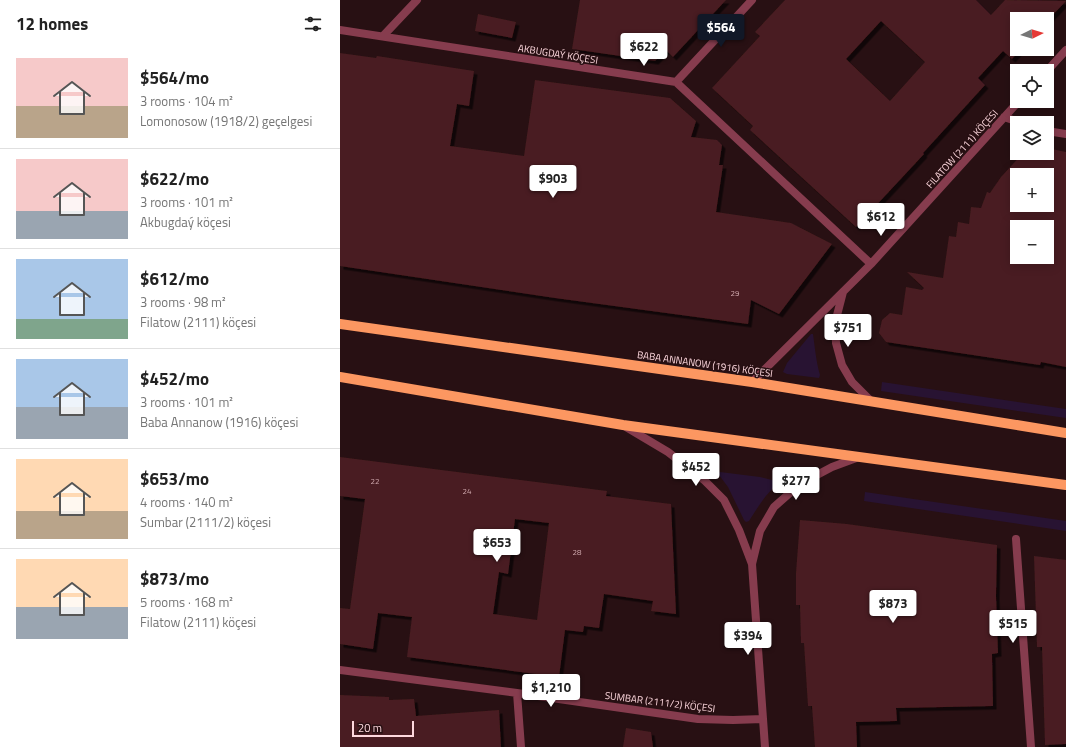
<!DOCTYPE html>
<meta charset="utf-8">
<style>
:root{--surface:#fff;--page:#f2f2f2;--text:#222;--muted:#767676;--line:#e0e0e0;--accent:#111827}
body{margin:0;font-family:"Titillium Web",sans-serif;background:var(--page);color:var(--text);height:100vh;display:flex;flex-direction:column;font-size:15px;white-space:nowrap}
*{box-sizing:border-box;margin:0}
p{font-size:13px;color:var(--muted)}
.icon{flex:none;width:22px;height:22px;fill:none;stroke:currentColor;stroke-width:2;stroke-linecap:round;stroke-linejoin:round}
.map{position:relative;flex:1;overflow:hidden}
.side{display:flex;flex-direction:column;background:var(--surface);width:340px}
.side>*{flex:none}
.needle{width:26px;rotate:85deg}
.controls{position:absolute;left:670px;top:12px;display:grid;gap:8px}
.controls a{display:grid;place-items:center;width:44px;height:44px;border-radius:0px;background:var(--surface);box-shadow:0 2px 10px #0003;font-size:20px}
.scale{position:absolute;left:12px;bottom:10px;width:62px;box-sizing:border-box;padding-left:4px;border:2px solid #fed8de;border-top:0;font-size:11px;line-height:14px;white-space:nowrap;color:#fed8de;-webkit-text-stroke:3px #281013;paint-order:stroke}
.price{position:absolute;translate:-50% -34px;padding:0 9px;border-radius:4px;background:#fff;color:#222;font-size:13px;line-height:26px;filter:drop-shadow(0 1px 2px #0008)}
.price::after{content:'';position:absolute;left:50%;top:24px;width:12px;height:9px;margin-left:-6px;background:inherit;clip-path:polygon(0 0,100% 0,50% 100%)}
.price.current{background:var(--accent);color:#fff}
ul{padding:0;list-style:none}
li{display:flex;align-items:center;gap:12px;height:100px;padding:0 16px}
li+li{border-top:1px solid var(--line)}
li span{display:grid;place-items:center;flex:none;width:112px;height:80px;border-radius:0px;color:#555}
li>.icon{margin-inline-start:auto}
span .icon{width:48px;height:48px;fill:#fffc;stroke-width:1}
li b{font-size:17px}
h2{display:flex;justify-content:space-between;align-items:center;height:48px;padding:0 16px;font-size:17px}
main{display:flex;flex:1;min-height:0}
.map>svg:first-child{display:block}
</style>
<main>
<section class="side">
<h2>12 homes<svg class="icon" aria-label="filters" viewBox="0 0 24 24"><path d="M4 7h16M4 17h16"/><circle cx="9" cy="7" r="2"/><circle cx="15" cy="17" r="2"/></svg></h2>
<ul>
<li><span style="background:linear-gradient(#f6c9c9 60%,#b9a48a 0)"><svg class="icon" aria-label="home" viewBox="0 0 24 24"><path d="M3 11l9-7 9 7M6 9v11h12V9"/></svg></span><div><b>$564/mo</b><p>3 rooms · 104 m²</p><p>Lomonosow (1918/2) geçelgesi</p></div></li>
<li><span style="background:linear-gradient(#f6c9c9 65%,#9aa5b1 0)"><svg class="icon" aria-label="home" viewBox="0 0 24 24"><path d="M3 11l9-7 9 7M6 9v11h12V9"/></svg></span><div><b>$622/mo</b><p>3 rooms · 101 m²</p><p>Akbugdaý köçesi</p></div></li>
<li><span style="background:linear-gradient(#a9c7e8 75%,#7fa58c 0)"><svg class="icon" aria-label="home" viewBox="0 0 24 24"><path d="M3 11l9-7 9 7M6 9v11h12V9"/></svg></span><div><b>$612/mo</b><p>3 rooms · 98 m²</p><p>Filatow (2111) köçesi</p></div></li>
<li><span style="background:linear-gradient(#a9c7e8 60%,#9aa5b1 0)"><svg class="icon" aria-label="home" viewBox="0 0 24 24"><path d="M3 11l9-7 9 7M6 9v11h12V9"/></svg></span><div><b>$452/mo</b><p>3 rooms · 101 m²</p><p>Baba Annanow (1916) köçesi</p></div></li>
<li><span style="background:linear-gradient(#ffd9b3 65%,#b9a48a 0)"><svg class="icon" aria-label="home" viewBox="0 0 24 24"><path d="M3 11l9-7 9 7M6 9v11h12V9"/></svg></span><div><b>$653/mo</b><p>4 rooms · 140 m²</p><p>Sumbar (2111/2) köçesi</p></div></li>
<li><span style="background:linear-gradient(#ffd9b3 60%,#9aa5b1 0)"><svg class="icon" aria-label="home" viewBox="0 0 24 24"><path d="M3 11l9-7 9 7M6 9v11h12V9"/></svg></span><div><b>$873/mo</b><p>5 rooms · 168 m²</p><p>Filatow (2111) köçesi</p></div></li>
</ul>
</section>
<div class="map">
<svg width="726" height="747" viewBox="0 0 726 747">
<defs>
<filter id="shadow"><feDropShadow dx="3.5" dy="3.5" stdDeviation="0" flood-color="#0009"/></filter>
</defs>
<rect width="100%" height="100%" fill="#281013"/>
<path fill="#281332" d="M 471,334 L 473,334 C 475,348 476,361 480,375 L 479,378 L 447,374 L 443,372 L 447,363 Z
M 542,382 L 726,409 L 726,418 L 541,391 Z
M 380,472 L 420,477 L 440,482 C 426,493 418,507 409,521 L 406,522 L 404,520 L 388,487 L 379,475 L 378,473 Z
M 525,492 L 726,521 L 726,531 L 524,501 Z"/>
<path fill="#481d20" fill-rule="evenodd" filter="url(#shadow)" d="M 240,0 L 386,0 L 333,57 L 326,50 L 315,61 L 232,49 Z
M 445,0 L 636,0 L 651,15 L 665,0 L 726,1 L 707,21 L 707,19 L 677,19 L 677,49 L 681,49 L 672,59 L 663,51 L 638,78 L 645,85 L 583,153 L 584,154 L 516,227 L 410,130 L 413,126 L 372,88 L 420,36 L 415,32 ZM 541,21 L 585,62 L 550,101 L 506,59 Z
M 138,14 L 176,22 L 172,38 L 135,31 Z
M 0,53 L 36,58 L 37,56 L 134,71 L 129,106 L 117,104 L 110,146 L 184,156 L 195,80 L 330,98 L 356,121 L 351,137 L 377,140 L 382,145 L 379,165 L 383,165 L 376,212 L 451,223 L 492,244 L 439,314 L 411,300 L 408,324 L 215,298 L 0,266 Z
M 707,148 L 726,152 L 726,367 L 701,362 L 700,365 L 546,342 L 539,333 L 542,320 L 550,313 L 562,315 L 566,287 L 582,290 L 584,288 L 567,272 L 603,278 L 609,236 L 616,237 L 618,222 L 629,224 L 631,207 L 641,208 L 647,192 L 650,193 L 661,177 L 683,153 L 707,153 ZM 677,175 L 707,175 L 707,205 L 677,205 ZM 677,227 L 707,227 L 707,257 L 677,257 Z
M 0,457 L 267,491 L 266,496 L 331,504 L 336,614 L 311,611 L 313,601 L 264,594 L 259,628 L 244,626 L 243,632 L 225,630 L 219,677 L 67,657 L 72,617 L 38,613 L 33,649 L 0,644 L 0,608 L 10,609 L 25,499 L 0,496 ZM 175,519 L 209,523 L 197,620 L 153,614 L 159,572 L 168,574 Z
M 460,520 L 507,524 L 657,545 L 656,596 L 658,653 L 652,654 L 653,706 L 556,708 L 557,721 L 516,722 L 517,747 L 475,747 L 472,706 L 468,706 L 464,643 L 461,643 L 460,605 L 456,605 L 456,573 Z
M 694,556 L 726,560 L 726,744 L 705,745 L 702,647 L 697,647 Z
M 0,695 L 49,697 L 49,700 L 74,699 L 76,716 L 159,710 L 161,747 L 0,747 Z
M 286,728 L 311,732 L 313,747 L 283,747 Z"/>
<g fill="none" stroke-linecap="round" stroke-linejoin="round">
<path stroke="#863c4e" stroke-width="8" d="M 0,30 L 336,82 L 531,264
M 43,36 L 77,0
M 707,71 L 726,50
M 336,82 L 412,0
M 664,117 L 682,123
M 707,131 L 726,134
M 503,292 L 495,323 L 496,343 L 502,365 L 512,382 L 531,401
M 412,382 L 531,264 L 679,101
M 286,427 L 328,452 L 364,480 L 384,500 L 399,530 L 412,564
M 676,539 L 691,747
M 0,670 L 177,693 L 358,719 L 393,720 L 423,719
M 177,693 L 181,747
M 425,747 L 412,564 L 420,531 L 434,507 L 460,484 L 492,467 L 519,457"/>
<path stroke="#fc9761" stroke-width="10" d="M 0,324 L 412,382 L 726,433
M 0,377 L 283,425 L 726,485"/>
</g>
<g text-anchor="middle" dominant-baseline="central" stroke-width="3" stroke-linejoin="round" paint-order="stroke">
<g font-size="8" fill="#d0a9ae">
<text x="395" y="293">29</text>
<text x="35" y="481">22</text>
<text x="127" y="491">24</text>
<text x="237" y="552">28</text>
</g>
<g font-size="10" fill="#fed8de" stroke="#281013">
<text transform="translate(218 54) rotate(9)">AKBUGDAÝ KÖÇESI</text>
<text transform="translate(622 149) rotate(-48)">FILATOW (2111) KÖÇESI</text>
<text transform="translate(365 364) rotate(8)">BABA ANNANOW (1916) KÖÇESI</text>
<text transform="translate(320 702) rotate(7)">SUMBAR (2111/2) KÖÇESI</text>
</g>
</g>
</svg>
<div class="controls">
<a><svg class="needle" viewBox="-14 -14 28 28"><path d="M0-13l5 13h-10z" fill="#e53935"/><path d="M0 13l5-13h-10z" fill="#767676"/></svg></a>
<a><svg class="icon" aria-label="locate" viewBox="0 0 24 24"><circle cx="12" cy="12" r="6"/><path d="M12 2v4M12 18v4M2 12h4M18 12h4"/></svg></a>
<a><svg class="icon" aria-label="layers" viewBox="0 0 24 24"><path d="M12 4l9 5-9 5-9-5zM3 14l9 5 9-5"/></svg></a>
<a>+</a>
<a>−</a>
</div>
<div class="scale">20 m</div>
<b class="price current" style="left:381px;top:48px">$564</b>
<b class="price" style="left:304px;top:67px">$622</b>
<b class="price" style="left:213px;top:199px">$903</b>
<b class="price" style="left:541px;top:237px">$612</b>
<b class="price" style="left:508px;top:348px">$751</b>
<b class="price" style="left:356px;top:487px">$452</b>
<b class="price" style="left:456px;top:501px">$277</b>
<b class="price" style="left:157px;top:563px">$653</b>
<b class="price" style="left:553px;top:624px">$873</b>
<b class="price" style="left:673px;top:644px">$515</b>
<b class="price" style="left:408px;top:656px">$394</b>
<b class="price" style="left:211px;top:708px">$1,210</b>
</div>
</main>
